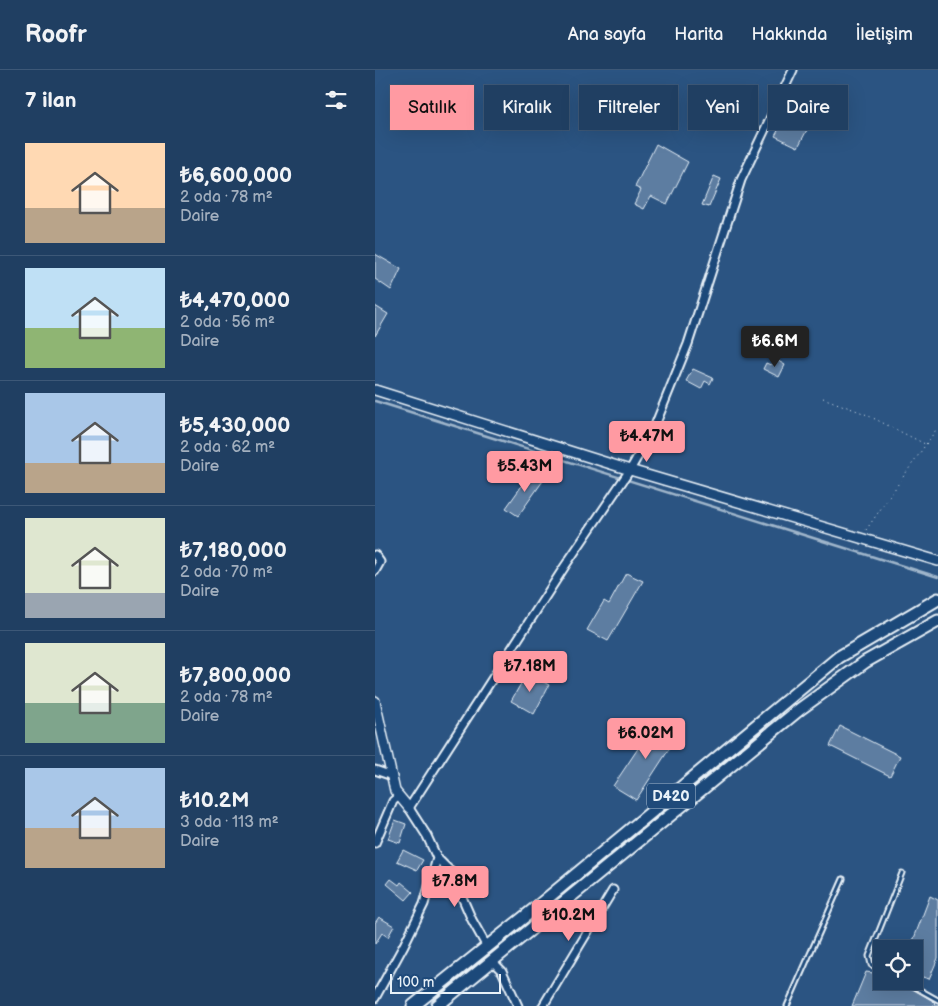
<!DOCTYPE html>
<html lang="tr">
<meta charset="utf-8">
<style>
:root{--surface:#203f62;--page:#284668;--text:#f1f3f6;--muted:#a2afbe;--line:#3d5877;--accent:#ff9aa2}
body{margin:0;font-family:"Balsamiq Sans",sans-serif;background:var(--page);color:var(--text);height:100vh;display:flex;flex-direction:column;font-size:19px;white-space:nowrap}
*{box-sizing:border-box;margin:0}
p{font-size:16px;color:var(--muted)}
.icon{flex:none;width:28px;height:28px;fill:none;stroke:currentColor;stroke-width:2;stroke-linecap:round;stroke-linejoin:round}
.map{position:relative;flex:1;overflow:hidden}
.sheet{display:flex;flex-direction:column;background:var(--surface);width:375px}
.sheet>*{flex:none}
.top-card{position:absolute;left:15px;top:15px;width:472px;height:45px;display:flex;gap:10px}
.buttons{position:absolute;left:498px;top:870px;display:grid;gap:10px}
.buttons a{display:grid;place-items:center;width:50px;height:50px;border-radius:0px;background:var(--surface);box-shadow:0 5px 20px #0002,0 0 0 1px var(--line);font-size:25px}
.scale{position:absolute;left:15px;bottom:12px;width:111px;box-sizing:border-box;padding-left:5px;border:2px solid #e8f1f8;border-top:0;font-size:14px;line-height:18px;white-space:nowrap;color:#e8f1f8;-webkit-text-stroke:4px #1f4a7a;paint-order:stroke}
.price{position:absolute;translate:-50% -42px;padding:0 11px;border-radius:5px;background:var(--accent);color:#111;font-size:16px;line-height:32px;filter:drop-shadow(0 1px 2px #0008)}
.price::after{content:'';position:absolute;left:50%;top:30px;width:15px;height:11px;margin-left:-8px;background:inherit;clip-path:polygon(0 0,100% 0,50% 100%)}
.price.selected{background:#222;color:#fff}
ul{padding:0;list-style:none}
li{display:flex;align-items:center;gap:15px;height:125px;padding:0 25px}
li+li{border-top:1px solid var(--line)}
li span{display:grid;place-items:center;flex:none;width:140px;height:100px;border-radius:0px;color:#555}
li>.icon{margin-inline-start:auto}
span .icon{width:60px;height:60px;fill:#fffc;stroke-width:1}
li b{font-size:21px}
h2{display:flex;justify-content:space-between;align-items:center;height:60px;padding:0 25px;font-size:21px}
.pill{padding:0 18px;border-radius:0px;background:var(--surface);box-shadow:0 5px 20px #0002,0 0 0 1px var(--line);font-size:18px;line-height:45px}
.pill.selected{background:var(--accent);color:#111}
header{display:flex;align-items:center;gap:30px;box-sizing:border-box;height:70px;padding:0 25px;background:var(--surface);border-bottom:1px solid var(--line)}
header strong{font-size:24px}
nav{display:flex;gap:28px;margin-inline-start:auto;font-size:18px}
main{display:flex;flex:1;min-height:0}
.map>svg:first-child{display:block}
</style>
<header>
<strong>Roofr</strong>
<nav><a>Ana sayfa</a><a>Harita</a><a>Hakkında</a><a>İletişim</a></nav>
</header>
<main>
<section class="sheet">
<h2>7 ilan<svg class="icon" aria-label="filters" viewBox="0 0 24 24"><path d="M4 7h16M4 17h16"/><circle cx="9" cy="7" r="2"/><circle cx="15" cy="17" r="2"/></svg></h2>
<ul>
<li><span style="background:linear-gradient(#ffd9b3 65%,#b9a48a 0)"><svg class="icon" aria-label="home" viewBox="0 0 24 24"><path d="M3 11l9-7 9 7M6 9v11h12V9"/></svg></span><div><b>₺6,600,000</b><p>2 oda · 78 m²</p><p>Daire</p></div></li>
<li><span style="background:linear-gradient(#bfe0f5 60%,#8fb573 0)"><svg class="icon" aria-label="home" viewBox="0 0 24 24"><path d="M3 11l9-7 9 7M6 9v11h12V9"/></svg></span><div><b>₺4,470,000</b><p>2 oda · 56 m²</p><p>Daire</p></div></li>
<li><span style="background:linear-gradient(#a9c7e8 70%,#b9a48a 0)"><svg class="icon" aria-label="home" viewBox="0 0 24 24"><path d="M3 11l9-7 9 7M6 9v11h12V9"/></svg></span><div><b>₺5,430,000</b><p>2 oda · 62 m²</p><p>Daire</p></div></li>
<li><span style="background:linear-gradient(#dfe7d0 75%,#9aa5b1 0)"><svg class="icon" aria-label="home" viewBox="0 0 24 24"><path d="M3 11l9-7 9 7M6 9v11h12V9"/></svg></span><div><b>₺7,180,000</b><p>2 oda · 70 m²</p><p>Daire</p></div></li>
<li><span style="background:linear-gradient(#dfe7d0 60%,#7fa58c 0)"><svg class="icon" aria-label="home" viewBox="0 0 24 24"><path d="M3 11l9-7 9 7M6 9v11h12V9"/></svg></span><div><b>₺7,800,000</b><p>2 oda · 78 m²</p><p>Daire</p></div></li>
<li><span style="background:linear-gradient(#a9c7e8 60%,#b9a48a 0)"><svg class="icon" aria-label="home" viewBox="0 0 24 24"><path d="M3 11l9-7 9 7M6 9v11h12V9"/></svg></span><div><b>₺10.2M</b><p>3 oda · 113 m²</p><p>Daire</p></div></li>
</ul>
</section>
<div class="map">
<svg width="563" height="936" viewBox="0 0 563 936">
<rect width="100%" height="100%" fill="#2b5482"/>
<filter id="ink" filterUnits="userSpaceOnUse"><feTurbulence type="fractalNoise" baseFrequency=".02" numOctaves="2"/><feDisplacementMap in="SourceGraphic" scale="10" xChannelSelector="R" yChannelSelector="G"/><feConvolveMatrix kernelMatrix="1 2 1 2 8 2 1 2 1" color-interpolation-filters="sRGB"/></filter>
<g filter="url(#ink)">
<g fill="none" stroke-linecap="round" stroke-linejoin="round">
<path stroke="#a0b6cb" stroke-width="2.5" d="M 0,331 L 563,507"/>
</g>
<path fill="#5d7da1" stroke="#e8f1f8" d="M 410,48 L 433,58 L 423,77 L 400,66 Z
M 281,74 L 313,92 L 292,134 L 276,126 L 269,139 L 259,134 L 266,120 L 260,117 Z
M 339,106 L 346,109 L 334,137 L 327,135 Z
M 0,184 L 26,199 L 16,220 L 0,209 Z
M 0,236 L 13,244 L 0,266 Z
M 400,289 L 410,295 L 404,307 L 388,299 L 391,293 L 396,295 Z
M 318,299 L 338,308 L 335,314 L 330,311 L 326,319 L 311,311 Z
M 158,400 L 170,408 L 143,446 L 131,438 Z
M 251,503 L 268,511 L 233,571 L 212,560 L 229,531 L 234,534 Z
M 152,603 L 174,615 L 159,644 L 136,631 Z
M 282,650 L 304,664 L 261,730 L 238,716 Z
M 465,656 L 525,686 L 515,706 L 455,676 Z
M 20,750 L 31,754 L 25,773 L 13,769 Z
M 28,780 L 48,790 L 42,800 L 22,791 Z
M 16,809 L 24,815 L 26,812 L 38,822 L 31,830 L 12,814 Z
M 555,826 L 563,830 L 563,888 L 554,909 L 541,905 L 542,898 L 539,896 L 539,879 L 535,879 Z
M 4,847 L 19,856 L 13,867 L 7,863 L 0,874 L 0,853 Z
M 491,902 L 506,904 L 506,911 L 526,912 L 558,931 L 563,936 L 477,936 Z"/>
<g fill="none" stroke-linecap="round" stroke-linejoin="round">
<defs>
<path id="service" d="M 506,899 L 496,895 L 494,886 L 527,803
M 529,911 L 563,930
M 412,936 L 468,809"/>
<path id="minor" d="M 0,485 L 5,492 L 0,501
M 0,700 L 17,706
M 0,773 L 18,731 L 24,726
M 62,788 L 76,802 L 97,850 L 112,877
M 117,891 L 127,901 L 143,936
M 0,928 L 29,875 L 49,834 L 62,788 L 52,766 L 34,738 L 190,496 L 255,400 L 279,358 L 313,274 L 366,110 L 418,0
M 168,936 L 238,820"/>
<path id="tertiary" d="M 0,320 L 255,400 L 563,491
M 0,631 L 20,721 L 34,738"/>
<path id="primary" d="M 38,936 L 158,840 L 464,587 L 563,529
M 62,936 L 425,639 L 490,592 L 563,551"/>
</defs>
<use href="#service" stroke="#e8f1f8" stroke-width="7"/>
<use href="#minor" stroke="#e8f1f8" stroke-width="11"/>
<use href="#tertiary" stroke="#e8f1f8" stroke-width="12"/>
<use href="#primary" stroke="#e8f1f8" stroke-width="15"/>
<path stroke="#e8f1f8" stroke-width="1" stroke-dasharray="1 4" stroke-linecap="butt" d="M 448,328 L 488,343 L 550,374
M 491,460 L 563,357"/>
<use href="#service" stroke="#1f4a7a" stroke-width="3"/>
<use href="#minor" stroke="#1f4a7a" stroke-width="7"/>
<use href="#tertiary" stroke="#1f4a7a" stroke-width="9"/>
<use href="#primary" stroke="#1f4a7a" stroke-width="11"/>
</g>
</g>
<g text-anchor="middle" dominant-baseline="central" stroke-width="5" stroke-linejoin="round" paint-order="stroke">
<rect fill="#1f4a7a" stroke="#acbfd2" stroke-width="1" x="272" y="713.5" width="48" height="25" rx="4"/>
<g font-size="15" font-weight="bold" fill="#e8f1f8">
<text x="296" y="726">D420</text>
</g>
</g>
</svg>
<div class="buttons">
<a><svg class="icon" aria-label="locate" viewBox="0 0 24 24"><circle cx="12" cy="12" r="6"/><path d="M12 2v4M12 18v4M2 12h4M18 12h4"/></svg></a>
</div>
<div class="scale">100 m</div>
<b class="price selected" style="left:400px;top:298px">₺6.6M</b>
<b class="price" style="left:272px;top:393px">₺4.47M</b>
<b class="price" style="left:150px;top:423px">₺5.43M</b>
<b class="price" style="left:155px;top:623px">₺7.18M</b>
<b class="price" style="left:271px;top:690px">₺6.02M</b>
<b class="price" style="left:80px;top:838px">₺7.8M</b>
<b class="price" style="left:194px;top:872px">₺10.2M</b>
<div class="top-card">
<a class="pill selected">Satılık</a>
<a class="pill">Kiralık</a>
<a class="pill">Filtreler</a>
<a class="pill">Yeni</a>
<a class="pill">Daire</a>
</div>
</div>
</main>
